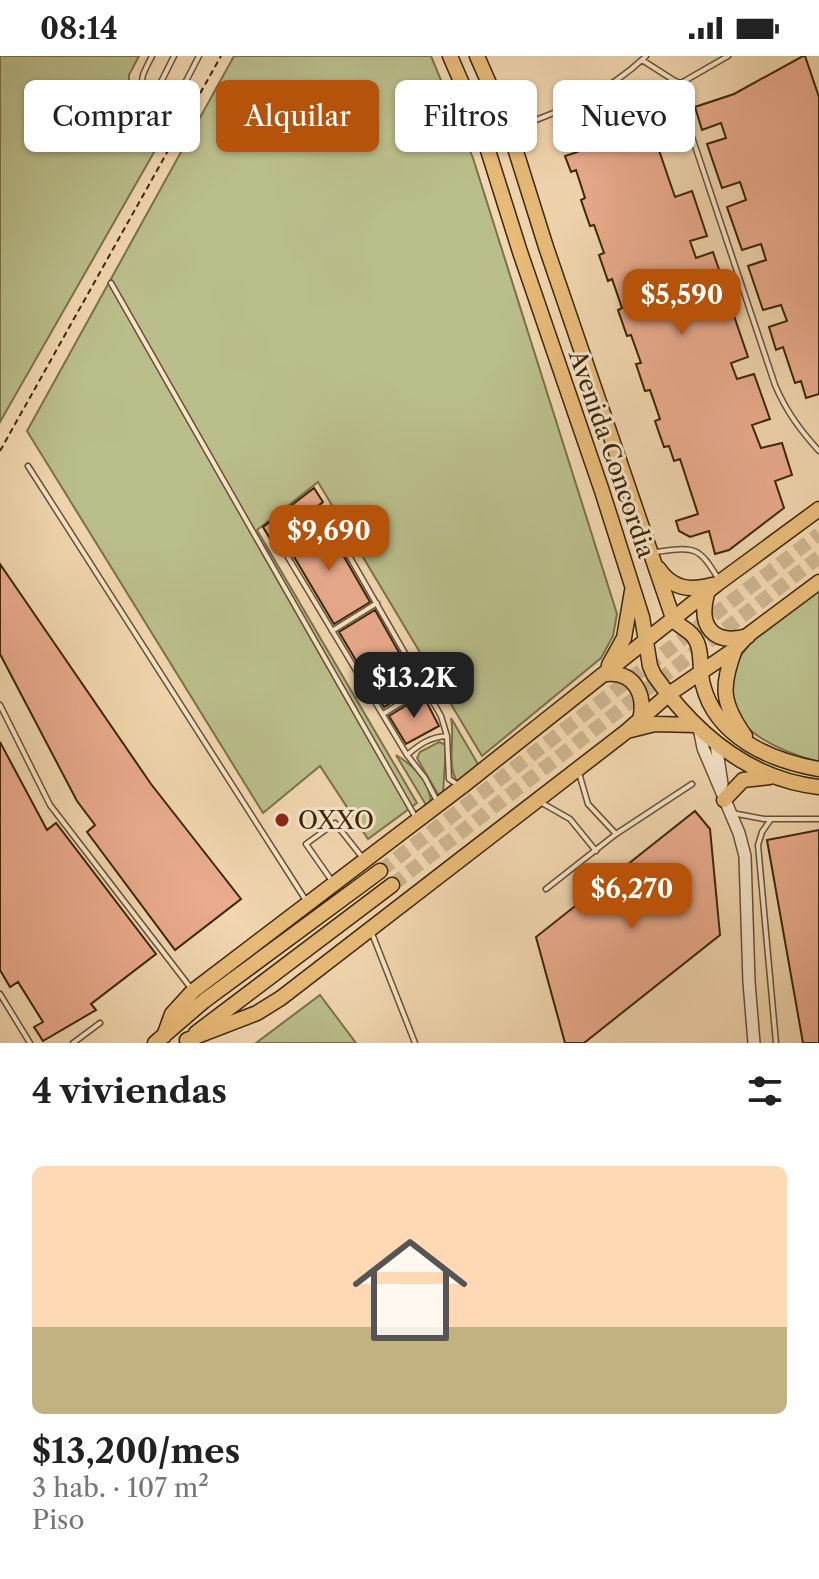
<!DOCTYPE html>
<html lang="es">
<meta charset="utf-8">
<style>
:root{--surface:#fff;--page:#f2f2f2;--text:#222;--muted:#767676;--line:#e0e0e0;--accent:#b45309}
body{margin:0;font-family:"Libre Caslon Text",serif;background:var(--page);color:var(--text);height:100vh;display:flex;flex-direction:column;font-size:30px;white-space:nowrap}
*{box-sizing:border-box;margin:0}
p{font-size:26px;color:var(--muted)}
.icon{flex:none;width:44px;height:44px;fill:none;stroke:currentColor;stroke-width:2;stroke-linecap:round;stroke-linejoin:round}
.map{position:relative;height:987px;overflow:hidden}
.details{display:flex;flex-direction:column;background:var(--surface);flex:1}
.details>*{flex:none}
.banner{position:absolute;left:24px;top:24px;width:772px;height:72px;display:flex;gap:16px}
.price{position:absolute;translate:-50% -68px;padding:0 18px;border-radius:16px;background:var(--accent);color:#fff;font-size:26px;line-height:52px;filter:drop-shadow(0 2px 4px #0008)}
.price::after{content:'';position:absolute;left:50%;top:48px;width:24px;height:18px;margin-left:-12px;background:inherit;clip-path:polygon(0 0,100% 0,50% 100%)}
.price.selected{background:#222;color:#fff}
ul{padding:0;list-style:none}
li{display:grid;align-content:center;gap:16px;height:424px;padding:0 32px}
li+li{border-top:2px solid var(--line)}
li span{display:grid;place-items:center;height:248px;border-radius:12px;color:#555}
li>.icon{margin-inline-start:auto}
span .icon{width:144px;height:144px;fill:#fffc;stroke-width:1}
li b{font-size:34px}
h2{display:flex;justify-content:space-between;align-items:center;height:96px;padding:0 32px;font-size:34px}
.pill{padding:0 28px;border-radius:12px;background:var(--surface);box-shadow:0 2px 6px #0004;font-size:28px;line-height:72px}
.pill.selected{background:var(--accent);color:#fff}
.status{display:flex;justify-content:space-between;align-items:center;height:56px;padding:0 40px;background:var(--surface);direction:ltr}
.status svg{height:22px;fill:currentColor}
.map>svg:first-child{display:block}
</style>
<div class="status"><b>08:14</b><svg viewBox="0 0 49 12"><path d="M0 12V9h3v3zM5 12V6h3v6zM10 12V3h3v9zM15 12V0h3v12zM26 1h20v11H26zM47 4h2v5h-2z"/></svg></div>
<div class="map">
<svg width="819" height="987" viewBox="0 0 819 987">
<rect width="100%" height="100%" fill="#f1d6af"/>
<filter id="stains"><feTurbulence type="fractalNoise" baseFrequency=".0025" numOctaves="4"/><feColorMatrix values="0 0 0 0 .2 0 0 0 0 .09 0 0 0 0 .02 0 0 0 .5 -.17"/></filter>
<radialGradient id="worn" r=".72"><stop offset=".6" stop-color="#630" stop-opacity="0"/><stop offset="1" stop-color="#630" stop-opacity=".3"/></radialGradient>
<path fill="#babe8b" stroke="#7a7249" stroke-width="2" d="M 0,0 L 139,0 L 129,19 L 129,48 L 165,77 L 0,366 Z
M 234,0 L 431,0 L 473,102 L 617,558 L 613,580 L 601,602 L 482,700 L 318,426 L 257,474 L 417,747 L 368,783 L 320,710 L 263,757 L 27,375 Z
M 819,535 L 819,706 C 767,692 695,657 746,593 C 762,572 797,552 819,535 Z
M 451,662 L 482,715 L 461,725 L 456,724 C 447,707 455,681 451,662 Z
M 439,686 L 446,689 L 443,738 L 439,740 L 417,702 L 420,696 Z
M 396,699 C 416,711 432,728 431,752 L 429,754 Z
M 320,939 L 356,987 L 256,987 Z"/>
<path fill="#eaab8e" stroke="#3a2607" stroke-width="2" d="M 803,0 L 805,0 L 819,41 L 819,338 L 806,342 L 801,325 L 795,327 L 783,291 L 776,294 L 769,271 L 787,265 L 781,249 L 763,254 L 748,210 L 766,204 L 761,188 L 742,194 L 727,151 L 746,144 L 740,126 L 722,132 L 707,88 L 726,82 L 721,67 L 702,74 L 695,51 L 734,38 Z
M 651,71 L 675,141 L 692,135 L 707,180 L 690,185 L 696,202 L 713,196 L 728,240 L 711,246 L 716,262 L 733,257 L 748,301 L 731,307 L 737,323 L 754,318 L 770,363 L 752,369 L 761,392 L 782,387 L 792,419 L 775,425 L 784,452 L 729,494 L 715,498 L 709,475 L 690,481 L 679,475 L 676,465 L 698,458 L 680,403 L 674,405 L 669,390 L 664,391 L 655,365 L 660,363 L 650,334 L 645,335 L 636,308 L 641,307 L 631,279 L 627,280 L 618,254 L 622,252 L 612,223 L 608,225 L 599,199 L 604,197 L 594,169 L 590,170 L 581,144 L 585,142 L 576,114 L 571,116 L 565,100 Z
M 314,432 L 323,446 L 272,486 L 263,471 Z
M 324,466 L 370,546 L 334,568 L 287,489 Z
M 0,508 L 151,728 L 241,843 L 175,894 L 87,776 L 95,769 L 77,745 L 0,598 Z
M 375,554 L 418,630 L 384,651 L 339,576 Z
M 423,639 L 439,670 L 406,688 L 389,660 Z
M 0,686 L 47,774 L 56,767 L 156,898 L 91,948 L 96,954 L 43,985 L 34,971 L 43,966 L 18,926 L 10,931 L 0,914 Z
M 695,755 L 710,773 L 720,879 L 584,987 L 565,987 L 536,881 Z
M 819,774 L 819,987 L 803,987 L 767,784 Z"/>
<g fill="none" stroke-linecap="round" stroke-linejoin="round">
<path stroke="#ccb38d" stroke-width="14" stroke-dasharray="14 7" stroke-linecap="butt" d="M 380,815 L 819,478
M 392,829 L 819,501"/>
<defs>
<path id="service" d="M 152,0 C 149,6 145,13 143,19 C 139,33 152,53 164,58 L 171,54 L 199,0
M 642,4 L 675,25 L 681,27 L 728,0
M 151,46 L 174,0
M 689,72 L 775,329 C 786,355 800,374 819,395
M 512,73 C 561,55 607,38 646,0
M 111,227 L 416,762
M 28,410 L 307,846
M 655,496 C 695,491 698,489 719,524
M 332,575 L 377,547
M 0,649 L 50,749 L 190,931
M 383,658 L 425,632
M 407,699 L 280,488 L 319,457 L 325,458 L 441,660 L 447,680
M 579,717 L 588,748 L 616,778
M 437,745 L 425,722 L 407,699 C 420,688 430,681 447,680 L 449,723 L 458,729
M 542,747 L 570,763 L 596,795
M 732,757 L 764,763 L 819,763
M 771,763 L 762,776 L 758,789 L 776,987
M 332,825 L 306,788 L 335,767 L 362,801
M 546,833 L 616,778 L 692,728
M 371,875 L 415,987
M 0,938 L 30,987
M 73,987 L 100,967"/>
<path id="tertiary" d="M 699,672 L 703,692 L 739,777 L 745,800 L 749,926 L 754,987
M 716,688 L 722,728"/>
<path id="primary" d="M 450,0 L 480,69 L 520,196 L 602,435 L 642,561 L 650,610 L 654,619 C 694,676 748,723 819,731
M 477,0 L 509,73 L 546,191 L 674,565 C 679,569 684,572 689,576 C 705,588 698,612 703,629 C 716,681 771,705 819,713
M 658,512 C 672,533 689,535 712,529
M 707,538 C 698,570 713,590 748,580
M 735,593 C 721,631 721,646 745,680
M 609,609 L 624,582 L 632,535
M 607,618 C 635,616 646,639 640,664
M 631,674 L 655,668 L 696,669
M 724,744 L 743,724 L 770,721
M 196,977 L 392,829
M 164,980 L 172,958 L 193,935 L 464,729 L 717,528 L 819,453
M 187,984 L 257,957 L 281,942 L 627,675 L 669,638 L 735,593 L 748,579 L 819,526
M 155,987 L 204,945 L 380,815"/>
</defs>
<use href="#service" stroke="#685231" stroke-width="7"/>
<use href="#tertiary" stroke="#685231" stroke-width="14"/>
<use href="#primary" stroke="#3a2607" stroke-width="17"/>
<path stroke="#3a2607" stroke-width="2" stroke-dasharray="6 4" stroke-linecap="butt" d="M 0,395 L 221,0"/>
<use href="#service" stroke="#f6e4cb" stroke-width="4"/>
<use href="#tertiary" stroke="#f6e4cb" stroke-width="11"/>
<use href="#primary" stroke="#e8bb78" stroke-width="14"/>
</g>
<circle fill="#8f2418" stroke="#f6e4cb" stroke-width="3" cx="282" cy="764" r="8"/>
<g text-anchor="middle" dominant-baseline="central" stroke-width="6" stroke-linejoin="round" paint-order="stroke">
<g font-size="24" fill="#3a2607" stroke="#f6e4cb">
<text transform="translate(612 398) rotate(71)">Avenida Concordia</text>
</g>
<g font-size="24" fill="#3a2607" stroke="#f6e4cb" text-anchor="start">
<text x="298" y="764">OXXO</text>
</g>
</g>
<rect width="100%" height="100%" filter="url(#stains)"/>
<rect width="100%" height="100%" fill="url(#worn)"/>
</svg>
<b class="price" style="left:682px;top:281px">$5,590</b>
<b class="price" style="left:329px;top:517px">$9,690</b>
<b class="price selected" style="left:414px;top:664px">$13.2K</b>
<b class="price" style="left:632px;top:875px">$6,270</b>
<div class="banner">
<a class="pill">Comprar</a>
<a class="pill selected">Alquilar</a>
<a class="pill">Filtros</a>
<a class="pill">Nuevo</a>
</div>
</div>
<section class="details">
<h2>4 viviendas<svg class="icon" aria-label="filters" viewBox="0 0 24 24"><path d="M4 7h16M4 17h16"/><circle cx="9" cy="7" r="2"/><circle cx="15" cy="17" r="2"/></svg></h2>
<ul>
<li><span style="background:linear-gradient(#ffd9b3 65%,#c2b280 0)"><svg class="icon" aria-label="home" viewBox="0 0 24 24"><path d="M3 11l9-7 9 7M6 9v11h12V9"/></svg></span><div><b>$13,200/mes</b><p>3 hab. · 107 m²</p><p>Piso</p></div></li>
</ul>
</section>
